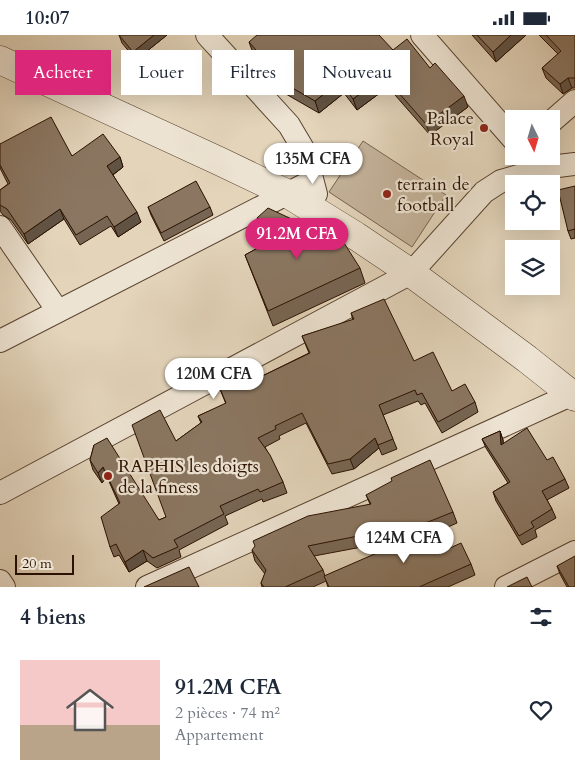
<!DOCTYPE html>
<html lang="fr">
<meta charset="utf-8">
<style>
:root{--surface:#fff;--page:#f2f2f3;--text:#1f2937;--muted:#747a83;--line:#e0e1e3;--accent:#db2777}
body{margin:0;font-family:Cardo,serif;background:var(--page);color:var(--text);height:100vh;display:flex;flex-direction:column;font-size:19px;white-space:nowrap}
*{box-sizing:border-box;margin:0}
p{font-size:16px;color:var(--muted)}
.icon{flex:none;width:28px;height:28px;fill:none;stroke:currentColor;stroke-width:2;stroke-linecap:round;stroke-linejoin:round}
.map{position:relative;height:552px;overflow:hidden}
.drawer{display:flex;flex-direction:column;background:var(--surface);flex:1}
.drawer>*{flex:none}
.guide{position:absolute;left:15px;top:15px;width:545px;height:45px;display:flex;gap:10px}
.needle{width:32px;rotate:175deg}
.tools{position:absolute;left:505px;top:75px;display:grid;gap:10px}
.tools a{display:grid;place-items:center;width:55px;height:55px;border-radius:0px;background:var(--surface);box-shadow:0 5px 20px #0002;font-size:25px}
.scale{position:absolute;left:15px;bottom:12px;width:59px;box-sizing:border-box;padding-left:5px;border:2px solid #2a1101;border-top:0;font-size:14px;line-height:18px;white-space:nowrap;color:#2a1101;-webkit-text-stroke:4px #ede3d2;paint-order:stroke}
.price{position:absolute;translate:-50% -42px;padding:0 11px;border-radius:18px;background:#fff;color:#222;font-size:16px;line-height:32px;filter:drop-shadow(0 1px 2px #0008)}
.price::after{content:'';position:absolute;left:50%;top:30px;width:15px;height:11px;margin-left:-8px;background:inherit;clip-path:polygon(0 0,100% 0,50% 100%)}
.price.active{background:var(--accent);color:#fff}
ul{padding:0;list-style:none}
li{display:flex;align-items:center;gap:15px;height:125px;padding:0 20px}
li+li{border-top:1px solid var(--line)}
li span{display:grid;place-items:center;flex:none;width:140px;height:100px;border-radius:0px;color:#555}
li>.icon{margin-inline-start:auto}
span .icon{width:60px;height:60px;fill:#fffc;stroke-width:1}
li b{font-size:21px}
h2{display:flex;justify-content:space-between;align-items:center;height:60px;padding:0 20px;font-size:21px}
.pill{padding:0 18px;border-radius:0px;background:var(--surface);box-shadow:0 5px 20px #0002;font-size:18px;line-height:45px}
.pill.active{background:var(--accent);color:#fff}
.status{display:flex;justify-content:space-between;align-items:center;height:35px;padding:0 25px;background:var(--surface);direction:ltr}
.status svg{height:14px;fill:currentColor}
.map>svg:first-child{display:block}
</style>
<div class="status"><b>10:07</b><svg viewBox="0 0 49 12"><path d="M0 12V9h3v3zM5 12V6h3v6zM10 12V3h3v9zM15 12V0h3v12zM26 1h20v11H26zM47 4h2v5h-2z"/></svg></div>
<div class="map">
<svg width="575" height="552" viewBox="0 0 575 552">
<rect width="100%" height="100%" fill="#e3d4ba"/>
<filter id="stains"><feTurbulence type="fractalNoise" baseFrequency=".004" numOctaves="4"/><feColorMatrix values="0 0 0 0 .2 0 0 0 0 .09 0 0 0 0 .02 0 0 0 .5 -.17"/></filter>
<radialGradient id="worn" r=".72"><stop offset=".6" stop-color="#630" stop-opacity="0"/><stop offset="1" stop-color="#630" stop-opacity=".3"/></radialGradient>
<path fill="#c4b39b" stroke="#77624e" d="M 363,106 L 446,160 L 412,212 L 329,157 Z"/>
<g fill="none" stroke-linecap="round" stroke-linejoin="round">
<defs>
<path id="minor" d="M 207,0 L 289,90 L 305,117 L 316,159
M 422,0 L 514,105
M 551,87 L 575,66
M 0,192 L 58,276
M 0,306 L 312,146
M 0,458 L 411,238 L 484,157 L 501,146 L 550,132 L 575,129
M 0,546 L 4,552
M 147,552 L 575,358
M 506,552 L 575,517"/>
<path id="tertiary" d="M 0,25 L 219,126 L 288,159 L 356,201 L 411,238 L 527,324 L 575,362"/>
</defs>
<use href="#minor" stroke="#58422f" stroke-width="24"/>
<use href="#tertiary" stroke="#58422f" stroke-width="29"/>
<use href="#minor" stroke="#ede3d2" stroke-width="22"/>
<use href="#tertiary" stroke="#ede3d2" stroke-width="28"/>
</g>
<path fill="#776553" stroke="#2a1101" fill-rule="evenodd" d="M 119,0 L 167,0 L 136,25 L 122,8 Z
M 472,0 L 526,0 L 496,27 Z
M 539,0 L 575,0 L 575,53 L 572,53 L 563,59 L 546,43 L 542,33 L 558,19 Z
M 249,7 L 393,15 L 430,33 L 468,72 L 430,100 L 388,52 L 357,75 L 344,58 L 319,78 L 279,55 L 275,43 L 253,18 Z
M 0,109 L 72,121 L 120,122 L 123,132 L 113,140 L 141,187 L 118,202 L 111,191 L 80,210 L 64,184 L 28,209 L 11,185 L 3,180 L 0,176 L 0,155 L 8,149 L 0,133 Z
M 575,151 L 575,203 L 571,204 L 568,196 Z
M 148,172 L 210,172 L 213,180 L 164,206 L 151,180 Z
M 257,183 L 360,233 L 365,248 L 273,291 L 245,220 L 273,205 L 262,198 Z
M 351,278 L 452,356 L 475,367 L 478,377 L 442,398 L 425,368 L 421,370 L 418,366 L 383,380 L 397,414 L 382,420 L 379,413 L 354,434 L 332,439 L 306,388 L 279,401 L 280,404 L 265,412 L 283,447 L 287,458 L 263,467 L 262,464 L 225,481 L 228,489 L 179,515 L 181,522 L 157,533 L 147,526 L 129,537 L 119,520 L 114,522 L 110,512 L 119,469 L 107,442 L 102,448 L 93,435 L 90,425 L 94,410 L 159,485 L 166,482 L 176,406 L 201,388 L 198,381 L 226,369 L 218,349 L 252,346 L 309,318 L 302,301 L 353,285 Z
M 500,396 L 503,405 L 503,408 L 547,425 L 565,444 L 569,453 L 547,465 L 552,474 L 556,483 L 535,495 L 537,502 L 522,510 L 496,466 L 493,457 L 508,448 L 486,413 L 482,404 Z
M 366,460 L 453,477 L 457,488 L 441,495 L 450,513 L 471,529 L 475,540 L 448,552 L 328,552 L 326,546 L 313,552 L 262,552 L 261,548 L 265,539 L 255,526 L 252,515 L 370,469 ZM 415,502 L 325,541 L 323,535 L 314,521 Z
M 557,531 L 575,552 L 567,552 L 560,539 Z"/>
<path fill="#615344" stroke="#2a1101" d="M 154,0 L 167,0 L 136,25 L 133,17 Z
M 511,0 L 526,0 L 496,27 L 493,17 Z
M 384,41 L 388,52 L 357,75 L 353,64 Z
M 568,43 L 572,53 L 563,59 L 560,49 Z
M 340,46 L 344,58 L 319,78 L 315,66 Z
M 464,61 L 468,72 L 430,100 L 426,89 Z
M 120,122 L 123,132 L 111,141 L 107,131 Z
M 60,174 L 64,184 L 28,209 L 24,199 Z
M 137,177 L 141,187 L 118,202 L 114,192 Z
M 500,396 L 503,405 L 504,419 L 501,410 Z
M 375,403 L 379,413 L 354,434 L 350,424 Z
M 103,432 L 107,442 L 102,448 L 98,438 Z
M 143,515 L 147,526 L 129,537 L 125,527 Z"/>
<path fill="#8a7661" stroke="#2a1101" d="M 119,0 L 154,0 L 133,17 Z
M 257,0 L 379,0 L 393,15 L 407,4 L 430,33 L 435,28 L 464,61 L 426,89 L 384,41 L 353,64 L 340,46 L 315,66 L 275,43 L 278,40 L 249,7 Z
M 477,0 L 511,0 L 493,17 Z
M 546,0 L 575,0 L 575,43 L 568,43 L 560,49 L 542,33 L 561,16 Z
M 51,82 L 72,121 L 103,99 L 120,122 L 107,131 L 137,177 L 114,192 L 107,181 L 76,200 L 60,174 L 24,199 L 7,174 L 0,170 L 0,155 L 10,148 L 0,130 L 0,109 Z
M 196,146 L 210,172 L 161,198 L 148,172 Z
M 575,151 L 575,194 L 568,196 L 558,155 Z
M 268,173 L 315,195 L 339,200 L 360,233 L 268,276 L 245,220 L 283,199 L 257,183 Z
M 384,264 L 414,326 L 433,317 L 452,356 L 465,349 L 475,367 L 438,387 L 422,358 L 417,360 L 415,355 L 379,370 L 393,404 L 378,410 L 375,403 L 350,424 L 328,429 L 302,378 L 275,391 L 276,394 L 258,403 L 270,420 L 283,447 L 260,457 L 258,454 L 220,471 L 224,479 L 174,505 L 178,512 L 153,523 L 143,515 L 125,527 L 116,509 L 110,512 L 101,482 L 120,468 L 103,432 L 98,438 L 90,425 L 94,410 L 107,403 L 159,485 L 166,482 L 132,390 L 160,375 L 176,406 L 202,387 L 198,381 L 226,368 L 218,349 L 245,334 L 252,346 L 310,318 L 302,301 L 354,284 L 351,278 Z
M 527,393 L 547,425 L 553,422 L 565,444 L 542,456 L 552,474 L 531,487 L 534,492 L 519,501 L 493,457 L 510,447 L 482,404 L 500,396 L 501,410 Z
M 430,425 L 453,477 L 428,487 L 308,511 L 323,535 L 285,552 L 264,552 L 261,548 L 266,535 L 252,515 L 255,511 L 253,506 L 308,481 L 371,469 L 366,460 L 392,446 L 391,443 Z
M 439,491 L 450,513 L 461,508 L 471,529 L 419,552 L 329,552 L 324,541 Z
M 575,521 L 575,552 L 569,552 L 557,531 Z
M 189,532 L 199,552 L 144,552 Z
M 527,542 L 532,552 L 507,552 Z"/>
<g fill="#8f2418" stroke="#ede3d2" stroke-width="2">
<circle cx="484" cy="93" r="5"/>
<circle cx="387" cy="159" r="5"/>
<circle cx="108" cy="441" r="5"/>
</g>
<g text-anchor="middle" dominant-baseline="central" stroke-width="4.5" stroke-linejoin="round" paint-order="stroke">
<g font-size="18" fill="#2a1101" stroke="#ede3d2" text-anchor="start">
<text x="474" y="83" text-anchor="end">Palace<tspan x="474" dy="21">Royal</tspan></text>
<text x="397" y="149">terrain de<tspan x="397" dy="21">football</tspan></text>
<text x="118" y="431">RAPHIS les doigts<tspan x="118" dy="21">de la finess</tspan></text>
</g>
</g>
<rect width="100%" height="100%" filter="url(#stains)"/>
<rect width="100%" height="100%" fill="url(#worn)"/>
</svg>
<div class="tools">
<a><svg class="needle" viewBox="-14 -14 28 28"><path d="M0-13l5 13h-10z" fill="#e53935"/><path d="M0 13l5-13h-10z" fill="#747a83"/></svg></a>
<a><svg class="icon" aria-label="locate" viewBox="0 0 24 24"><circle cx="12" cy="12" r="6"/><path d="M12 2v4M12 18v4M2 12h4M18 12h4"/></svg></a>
<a><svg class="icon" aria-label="layers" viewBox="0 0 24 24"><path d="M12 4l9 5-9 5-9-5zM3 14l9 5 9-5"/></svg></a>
</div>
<div class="scale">20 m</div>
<b class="price" style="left:313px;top:150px">135M CFA</b>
<b class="price active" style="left:297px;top:225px">91.2M CFA</b>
<b class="price" style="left:214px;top:365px">120M CFA</b>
<b class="price" style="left:404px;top:529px">124M CFA</b>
<div class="guide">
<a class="pill active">Acheter</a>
<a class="pill">Louer</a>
<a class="pill">Filtres</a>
<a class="pill">Nouveau</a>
</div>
</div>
<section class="drawer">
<h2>4 biens<svg class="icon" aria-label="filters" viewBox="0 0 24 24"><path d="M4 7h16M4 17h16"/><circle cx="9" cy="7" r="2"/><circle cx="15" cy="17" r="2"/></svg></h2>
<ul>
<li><span style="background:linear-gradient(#f6c9c9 65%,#b9a48a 0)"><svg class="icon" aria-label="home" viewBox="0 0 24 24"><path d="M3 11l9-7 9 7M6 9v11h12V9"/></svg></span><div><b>91.2M CFA</b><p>2 pièces · 74 m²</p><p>Appartement</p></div><svg class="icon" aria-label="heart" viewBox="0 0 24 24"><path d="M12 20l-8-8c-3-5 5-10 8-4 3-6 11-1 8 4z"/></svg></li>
</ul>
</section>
